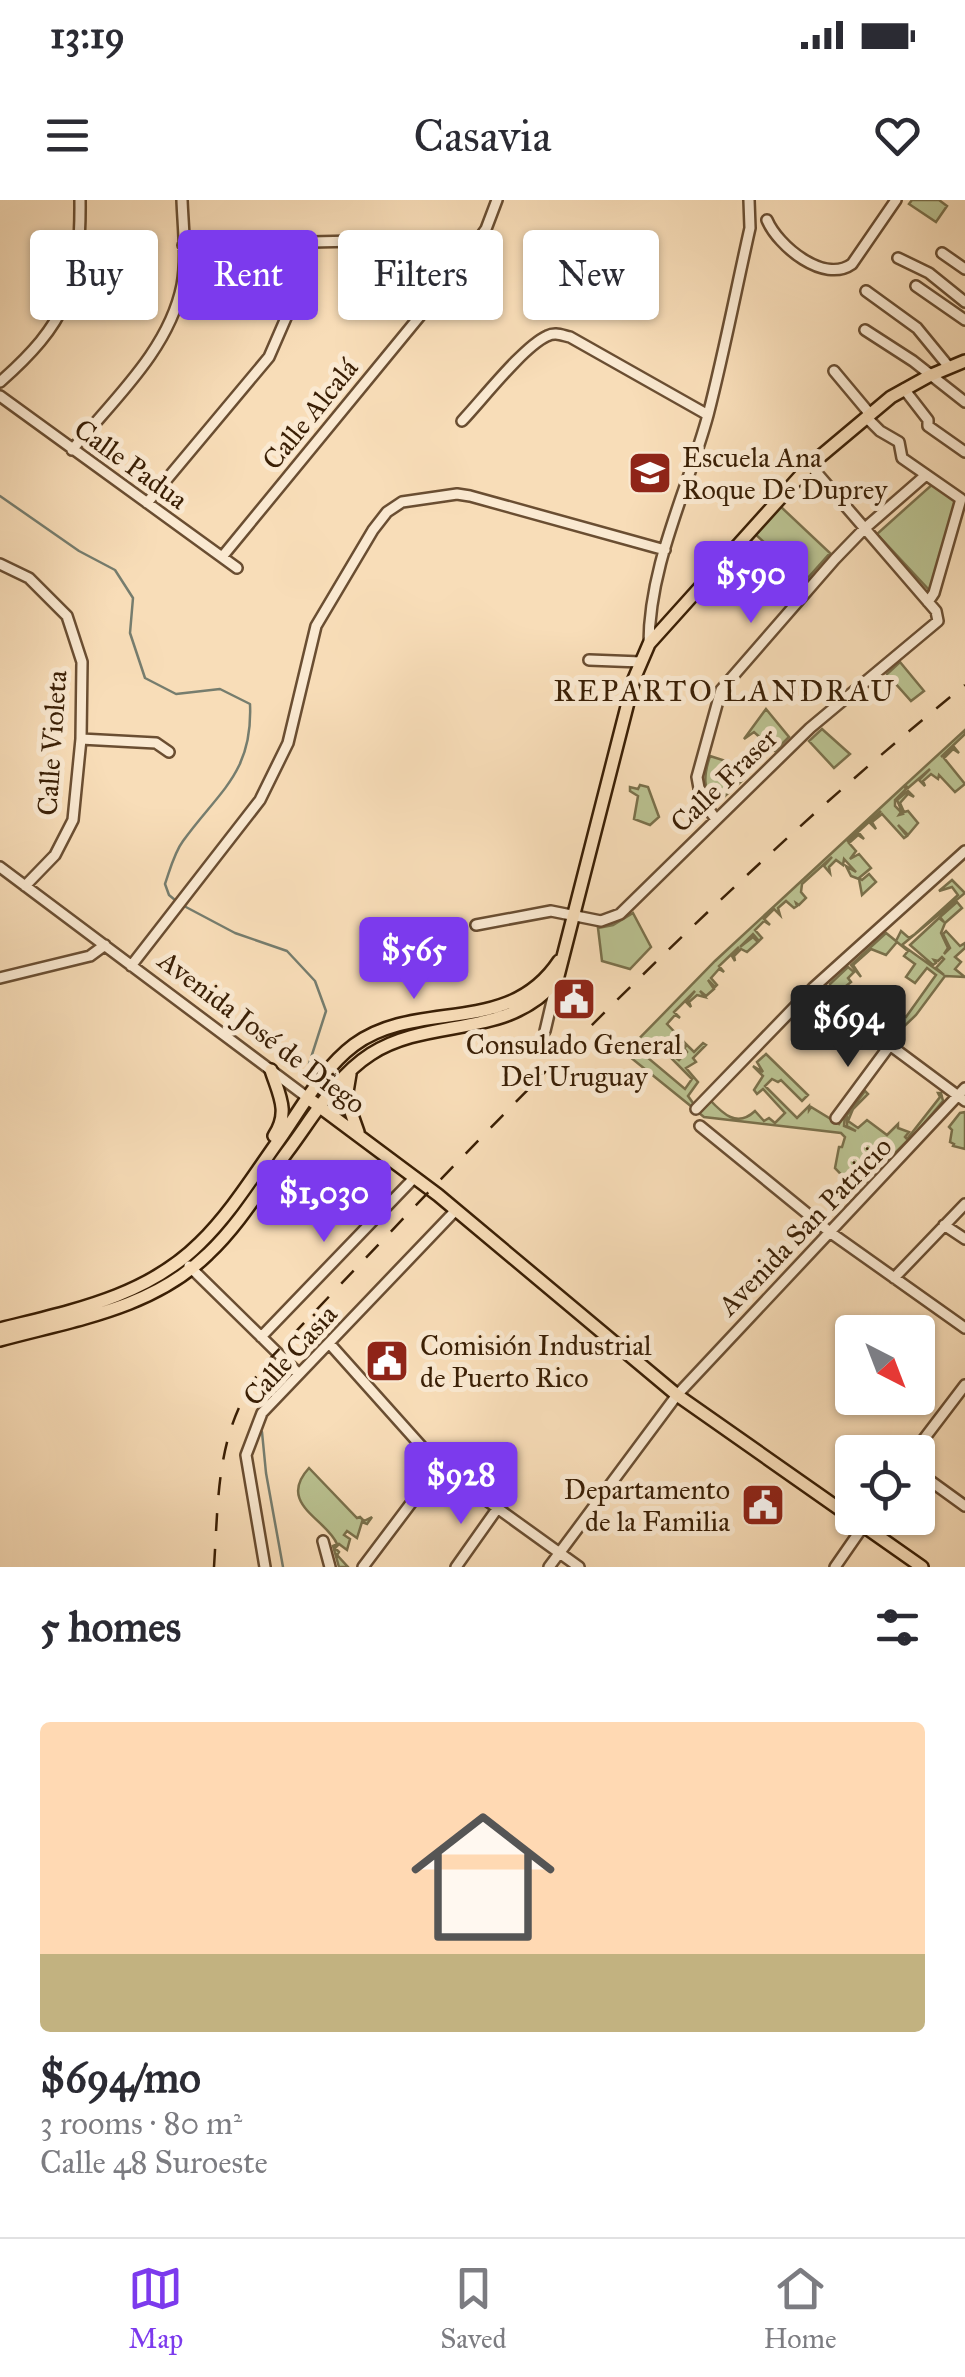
<!DOCTYPE html>
<meta charset="utf-8">
<style>
:root{--surface:#fff;--page:#f7f7f7;--text:#2b2b33;--muted:#7c7c81;--line:#e1e1e2;--accent:#7c3aed}
body{margin:0;font-family:"IM FELL Great Primer",serif;background:var(--page);color:var(--text);height:100vh;display:flex;flex-direction:column;font-size:38px;white-space:nowrap}
*{box-sizing:border-box;margin:0}
p{font-size:32px;color:var(--muted)}
.icon{flex:none;width:55px;height:55px;fill:none;stroke:currentColor;stroke-width:2;stroke-linecap:round;stroke-linejoin:round}
.map{position:relative;height:1367px;overflow:hidden}
.side{display:flex;flex-direction:column;background:var(--surface);flex:1}
.side>*{flex:none}
.top-card{position:absolute;left:30px;top:30px;width:905px;height:90px;display:flex;gap:20px}
.needle{width:65px;rotate:138deg}
.tools{position:absolute;left:835px;top:1115px;display:grid;gap:20px}
.tools a{display:grid;place-items:center;width:100px;height:100px;border-radius:10px;background:var(--surface);box-shadow:0 2px 8px #0004;font-size:50px}
.price{position:absolute;translate:-50% -85px;padding:0 22px;border-radius:10px;background:var(--accent);color:#fff;font-size:32px;line-height:65px;filter:drop-shadow(0 2px 5px #0008)}
.price::after{content:'';position:absolute;left:50%;top:60px;width:30px;height:22px;margin-left:-15px;background:inherit;clip-path:polygon(0 0,100% 0,50% 100%)}
.price.active{background:#222;color:#fff}
ul{padding:0;list-style:none}
li{display:grid;align-content:center;gap:20px;height:530px;padding:0 40px}
li span{display:grid;place-items:center;height:310px;border-radius:10px;color:#555}
li>.icon{margin-inline-start:auto}
span .icon{width:180px;height:180px;fill:#fffc;stroke-width:1}
li b{font-size:42px}
h2{display:flex;justify-content:space-between;align-items:center;height:120px;padding:0 40px;font-size:42px}
.pill{padding:0 35px;border-radius:10px;background:var(--surface);box-shadow:0 2px 8px #0004;font-size:35px;line-height:90px}
.pill.active{background:var(--accent);color:#fff}
.status{display:flex;justify-content:space-between;align-items:center;height:70px;padding:0 50px;background:var(--surface);direction:ltr}
.status svg{height:28px;fill:currentColor}
header{display:flex;justify-content:space-between;align-items:center;height:130px;padding:0 40px;background:var(--surface);font-size:45px;font-weight:600}
.tab-bar{display:flex;justify-content:space-around;align-items:center;height:140px;border-top:2px solid var(--line);background:var(--surface);font-size:28px;color:var(--muted)}
.tab-bar a{display:grid;justify-items:center;gap:5px}
.tab-bar .active{color:var(--accent)}
.map>svg:first-child{display:block}
</style>
<div class="status"><b>13:19</b><svg viewBox="0 0 49 12"><path d="M0 12V9h3v3zM5 12V6h3v6zM10 12V3h3v9zM15 12V0h3v12zM26 1h20v11H26zM47 4h2v5h-2z"/></svg></div>
<header><svg class="icon" aria-label="menu" viewBox="0 0 24 24"><path d="M4 6h16M4 12h16M4 18h16"/></svg>Casavia<svg class="icon" aria-label="heart" viewBox="0 0 24 24"><path d="M12 20l-8-8c-3-5 5-10 8-4 3-6 11-1 8 4z"/></svg></header>
<div class="map">
<svg width="965" height="1367" viewBox="0 0 965 1367">
<rect width="100%" height="100%" fill="#f8ddb8"/>
<filter id="stains"><feTurbulence type="fractalNoise" baseFrequency=".002" numOctaves="4"/><feColorMatrix values="0 0 0 0 .2 0 0 0 0 .09 0 0 0 0 .02 0 0 0 .5 -.17"/></filter>
<radialGradient id="worn" r=".72"><stop offset=".6" stop-color="#630" stop-opacity="0"/><stop offset="1" stop-color="#630" stop-opacity=".3"/></radialGradient>
<path fill="#bac291" stroke="#7a704b" stroke-width="2.5" fill-rule="evenodd" d="M 912,0 L 939,0 L 947,6 L 936,22 L 909,4 Z
M 935,282 L 960,300 L 931,392 L 877,334 Z
M 780,306 L 830,353 L 806,380 L 755,334 Z
M 900,462 L 924,491 L 911,501 L 887,474 Z
M 766,509 L 789,537 L 775,551 L 754,532 L 744,539 Z
M 822,529 L 850,554 L 834,568 L 809,541 Z
M 965,530 L 965,534 L 941,557 L 954,547 L 959,553 L 953,549 L 944,558 L 965,584 L 955,592 L 939,575 L 938,579 L 931,574 L 923,581 L 925,586 L 919,580 L 930,569 L 908,588 L 905,585 Z
M 710,556 L 729,562 L 744,579 L 715,605 C 702,590 704,574 710,556 Z
M 640,585 L 648,587 L 659,617 L 650,625 L 634,619 L 638,596 L 630,591 L 630,587 L 638,589 Z
M 904,586 L 906,589 L 895,600 L 895,606 L 901,612 L 899,615 L 903,614 L 897,600 L 908,591 L 914,597 L 908,594 L 900,603 L 904,612 L 908,611 L 918,623 L 908,635 L 898,625 L 907,636 L 904,638 L 882,614 L 872,622 L 876,629 L 870,623 L 881,611 L 847,642 L 859,633 L 864,639 L 858,635 L 849,643 L 856,651 L 850,659 L 859,654 L 871,668 L 859,678 L 862,680 L 869,674 L 876,682 L 862,695 L 859,679 L 851,676 L 846,666 L 856,672 L 844,659 L 843,665 L 836,660 L 829,667 L 830,673 L 824,666 L 832,657 L 802,684 L 801,692 L 806,698 L 799,705 L 796,703 L 797,706 L 794,708 L 786,701 L 778,708 L 780,715 L 774,709 L 764,719 L 770,725 L 764,721 L 755,730 L 762,738 L 759,741 L 753,734 L 740,747 L 753,737 L 758,742 L 747,752 L 741,749 L 734,756 L 735,761 L 732,756 L 739,747 L 719,766 L 724,772 L 719,769 L 711,778 L 717,785 L 715,787 L 708,780 L 714,789 L 706,796 L 700,791 L 705,797 L 697,795 L 689,802 L 691,807 L 686,802 L 695,791 L 674,812 L 680,818 L 675,815 L 667,824 L 686,844 L 675,857 L 679,860 L 687,852 L 684,848 L 687,845 L 694,852 L 703,843 L 706,845 L 693,858 L 696,862 L 686,868 L 698,882 L 688,896 L 693,903 L 692,907 L 625,853 L 715,761 ZM 663,842 L 674,854 L 670,857 L 692,879 L 685,889 L 648,858 Z
M 952,680 L 965,693 L 902,745 L 944,775 L 936,768 L 944,759 L 942,757 L 938,761 L 934,760 L 936,763 L 933,765 L 910,745 L 939,718 L 944,722 L 940,717 L 957,702 L 962,708 L 945,723 L 941,733 L 948,748 L 944,754 L 950,748 L 943,734 L 946,731 L 960,746 L 965,743 L 965,748 L 955,757 L 961,762 L 955,769 L 965,777 L 945,776 L 916,815 L 893,837 L 872,822 L 878,814 L 898,827 L 903,820 L 896,813 L 906,817 L 936,775 L 927,768 L 915,783 L 906,777 L 915,764 L 904,756 L 908,751 L 897,742 L 886,755 L 871,749 L 853,765 L 861,777 L 851,765 L 886,733 L 896,741 L 901,731 L 909,738 L 915,734 L 958,695 L 952,687 L 939,691 Z
M 633,713 L 651,747 L 630,769 L 602,761 L 598,728 L 613,725 Z
M 848,767 L 854,772 L 848,778 L 851,782 L 846,786 C 854,798 856,806 870,817 L 869,819 L 830,788 L 830,784 Z
M 766,854 L 808,895 L 802,901 L 781,880 L 778,882 L 772,879 L 765,886 L 797,918 L 809,906 L 809,910 L 811,907 L 839,924 L 845,914 L 844,926 L 856,931 L 847,926 L 847,915 L 865,891 L 868,894 L 853,909 L 848,921 L 858,928 L 867,920 L 887,935 L 898,924 L 898,928 L 909,932 L 905,937 L 907,939 L 940,897 L 938,893 L 941,893 L 943,901 L 911,939 L 945,904 L 912,942 L 909,939 L 857,991 L 835,968 L 839,947 L 842,947 L 845,937 L 841,933 L 704,917 L 699,913 L 709,899 C 723,914 737,928 755,911 L 764,921 L 769,918 L 775,923 L 785,913 L 763,889 L 757,894 L 754,890 L 763,876 L 753,866 L 763,872 L 757,862 Z
M 965,912 L 965,949 L 953,946 L 954,944 L 950,942 L 952,930 L 949,927 L 960,913 Z
M 309,1268 L 357,1318 L 360,1317 L 364,1321 L 372,1317 L 367,1324 L 362,1322 L 357,1338 L 347,1331 L 344,1335 L 350,1339 L 347,1350 L 339,1344 L 335,1348 L 339,1352 L 337,1355 L 348,1367 L 339,1367 L 333,1346 L 337,1344 C 327,1319 276,1304 309,1268 Z"/>
<g fill="none" stroke-linecap="round" stroke-linejoin="round">
<path stroke="#767d6e" stroke-width="2.5" d="M 0,296 L 79,351 L 115,370 L 133,398 L 130,433 L 145,478 L 176,494 L 220,489 L 250,504 C 253,573 219,591 183,641 C 174,653 170,670 165,684 L 169,695 L 175,700
M 184,706 L 235,733 L 287,751 L 315,781 L 326,811 L 309,864
M 262,1232 L 266,1273 L 283,1367"/>
<defs>
<path id="minor" d="M 767,20 C 778,46 824,84 852,64 L 896,0
M 183,45 L 357,41 C 393,48 419,60 447,83
M 942,53 L 965,69
M 898,58 L 929,73 L 965,102
M 916,86 L 965,120
M 866,91 L 917,128 L 949,167
M 865,130 L 913,161 L 965,202
M 834,171 L 870,214
M 0,182 C 66,124 81,87 80,0
M 904,189 L 928,220 L 928,226 L 965,252
M 0,196 L 237,368
M 866,217 L 880,231 L 899,242 L 902,258 L 961,299 L 934,393 L 928,402
M 462,221 C 482,200 523,147 547,136 C 555,132 561,135 570,137 L 708,215
M 72,250 C 113,200 169,150 182,85 C 187,58 183,27 182,0
M 147,303 L 269,157 L 289,111 L 293,86 L 293,42
M 222,357 L 447,83 L 486,29 L 497,0
M 0,364 L 29,378 L 67,416 L 82,462 L 81,539 L 73,620 L 55,655 L 25,686
M 649,444 C 649,365 688,289 708,215 C 724,153 736,90 750,28 L 749,0
M 589,460 L 641,462
M 81,539 L 156,543 L 169,552
M 715,618 L 701,599 L 697,577 L 721,490 L 835,359 L 864,329 L 926,275
M 0,667 L 308,898
M 476,725 L 551,711 L 601,721 L 620,714 L 810,528 L 938,421 L 936,411 L 810,265
M 131,766 L 260,600 L 288,543 L 316,426 L 373,330 L 387,312 L 402,302 L 457,294 L 470,296 L 665,350
M 0,778 L 90,756 L 105,745
M 813,788 L 965,901
M 545,831 L 557,780
M 696,909 L 813,788 L 965,651
M 836,918 L 890,845
M 700,926 L 831,1033 L 965,1128
M 944,1025 L 965,1039
M 189,1066 L 298,1173
M 894,1078 L 965,1004
M 261,1137 L 415,977
M 329,1143 L 439,1266 L 579,1367
M 914,1252 L 965,1185
M 918,1272 L 965,1306
M 323,1341 L 330,1367
M 265,1367 L 246,1255 L 262,1213 L 456,1010
M 363,1367 L 439,1266
M 456,1367 L 497,1309
M 549,1367 L 677,1195 L 965,888
M 835,1367 L 869,1318"/>
<path id="major" d="M 271,870 C 279,895 290,912 274,936
M 350,874 L 346,898 L 358,932
M 308,898 L 438,995 L 677,1195 L 922,1367
M 0,1129 C 71,1111 146,1097 200,1043 C 230,1014 254,975 279,940 C 301,909 322,869 354,845 C 418,798 508,838 559,761
M 0,1140 C 73,1120 152,1109 208,1054 C 239,1025 262,986 287,952 C 312,919 335,877 371,854 C 430,816 508,840 557,780 L 634,479 L 649,444 L 810,265 L 891,197 L 929,176 L 965,161"/>
</defs>
<use href="#minor" stroke="#6a4e32" stroke-width="14"/>
<use href="#major" stroke="#3a1f05" stroke-width="16"/>
<use href="#minor" stroke="#fae9d1" stroke-width="9"/>
<use href="#major" stroke="#f8ddb8" stroke-width="11"/>
<path stroke="#3a1f05" stroke-width="2.5" stroke-dasharray="18 18" stroke-linecap="butt" d="M 214,1367 C 219,1290 216,1227 266,1163 C 489,928 713,689 965,485"/>
</g>
<defs>
<symbol id="school-square" viewBox="-11 -11 22 22"><rect x="-9" y="-9" width="18" height="18" rx="4" fill="#8f2418" stroke="#fae9d1"/><path d="M0-5L7-2L0 1L-7-2ZM-4 1L0 2.5L4 1V4Q0 6-4 4Z" fill="#fff"/></symbol>
<symbol id="civic-square" viewBox="-11 -11 22 22"><rect x="-9" y="-9" width="18" height="18" rx="4" fill="#8f2418" stroke="#fae9d1"/><path d="M-.6-6.5H3V-4.5H.6V-3L4-1V1h2V6H-6V1h2V-1L-.6-3ZM-1.2 2.5V6h2.4V2.5Z" fill="#fff"/></symbol>
</defs>
<g fill-rule="evenodd">
<use href="#school-square" x="625" y="248" width="50" height="50"/>
<use href="#civic-square" x="549" y="774" width="50" height="50"/>
<use href="#civic-square" x="362" y="1136" width="50" height="50"/>
<use href="#civic-square" x="738" y="1280" width="50" height="50"/>
</g>
<g text-anchor="middle" dominant-baseline="central" stroke-width="10" stroke-linejoin="round" paint-order="stroke">
<g font-size="28" fill="#3a1f05" stroke="#fae9d1">
<text transform="translate(310 214) rotate(-51)">Calle Alcalá</text>
<text transform="translate(131 264) rotate(36)">Calle Padua</text>
<text transform="translate(52 543) rotate(-86)">Calle Violeta</text>
<text transform="translate(724 580) rotate(-44)">Calle Fraser</text>
<text transform="translate(262 832) rotate(37)">Avenida José de Diego</text>
<text transform="translate(805 1026) rotate(-46)">Avenida San Patricio</text>
<text transform="translate(290 1155) rotate(-48)">Calle Casia</text>
</g>
<g font-size="28" fill="#3a1f05" stroke="#fae9d1" text-anchor="start">
<text x="682" y="257">Escuela Ana<tspan x="682" dy="32">Roque De Duprey</tspan></text>
<text x="574" y="844" text-anchor="middle">Consulado General<tspan x="574" dy="32">Del Uruguay</tspan></text>
<text x="420" y="1145">Comisión Industrial<tspan x="420" dy="32">de Puerto Rico</tspan></text>
<text x="730" y="1289" text-anchor="end">Departamento<tspan x="730" dy="32">de la Familia</tspan></text>
</g>
<g font-size="30" letter-spacing="2.5" fill="#3a1f05" stroke="#fae9d1">
<text x="725" y="491">REPARTO LANDRAU</text>
</g>
</g>
<rect width="100%" height="100%" filter="url(#stains)"/>
<rect width="100%" height="100%" fill="url(#worn)"/>
</svg>
<div class="tools">
<a><svg class="needle" viewBox="-14 -14 28 28"><path d="M0-13l5 13h-10z" fill="#e53935"/><path d="M0 13l5-13h-10z" fill="#7c7c81"/></svg></a>
<a><svg class="icon" aria-label="locate" viewBox="0 0 24 24"><circle cx="12" cy="12" r="6"/><path d="M12 2v4M12 18v4M2 12h4M18 12h4"/></svg></a>
</div>
<b class="price" style="left:751px;top:426px">$590</b>
<b class="price" style="left:414px;top:802px">$565</b>
<b class="price active" style="left:848px;top:870px">$694</b>
<b class="price" style="left:324px;top:1045px">$1,030</b>
<b class="price" style="left:461px;top:1327px">$928</b>
<div class="top-card">
<a class="pill">Buy</a>
<a class="pill active">Rent</a>
<a class="pill">Filters</a>
<a class="pill">New</a>
</div>
</div>
<section class="side">
<h2>5 homes<svg class="icon" aria-label="filters" viewBox="0 0 24 24"><path d="M4 7h16M4 17h16"/><circle cx="9" cy="7" r="2"/><circle cx="15" cy="17" r="2"/></svg></h2>
<ul>
<li><span style="background:linear-gradient(#ffd9b3 75%,#c2b280 0)"><svg class="icon" aria-label="home" viewBox="0 0 24 24"><path d="M3 11l9-7 9 7M6 9v11h12V9"/></svg></span><div><b>$694/mo</b><p>3 rooms · 80 m²</p><p>Calle 48 Suroeste</p></div></li>
</ul>
</section>
<nav class="tab-bar">
<a class="active"><svg class="icon" aria-label="map" viewBox="0 0 24 24"><path d="M3 6l6-2 6 2 6-2v14l-6 2-6-2-6 2zM9 4v14M15 6v14"/></svg>Map</a>
<a><svg class="icon" aria-label="saved" viewBox="0 0 24 24"><path d="M7 4h10v16l-5-4-5 4z"/></svg>Saved</a>
<a><svg class="icon" aria-label="home" viewBox="0 0 24 24"><path d="M3 11l9-7 9 7M6 9v11h12V9"/></svg>Home</a>
</nav>
